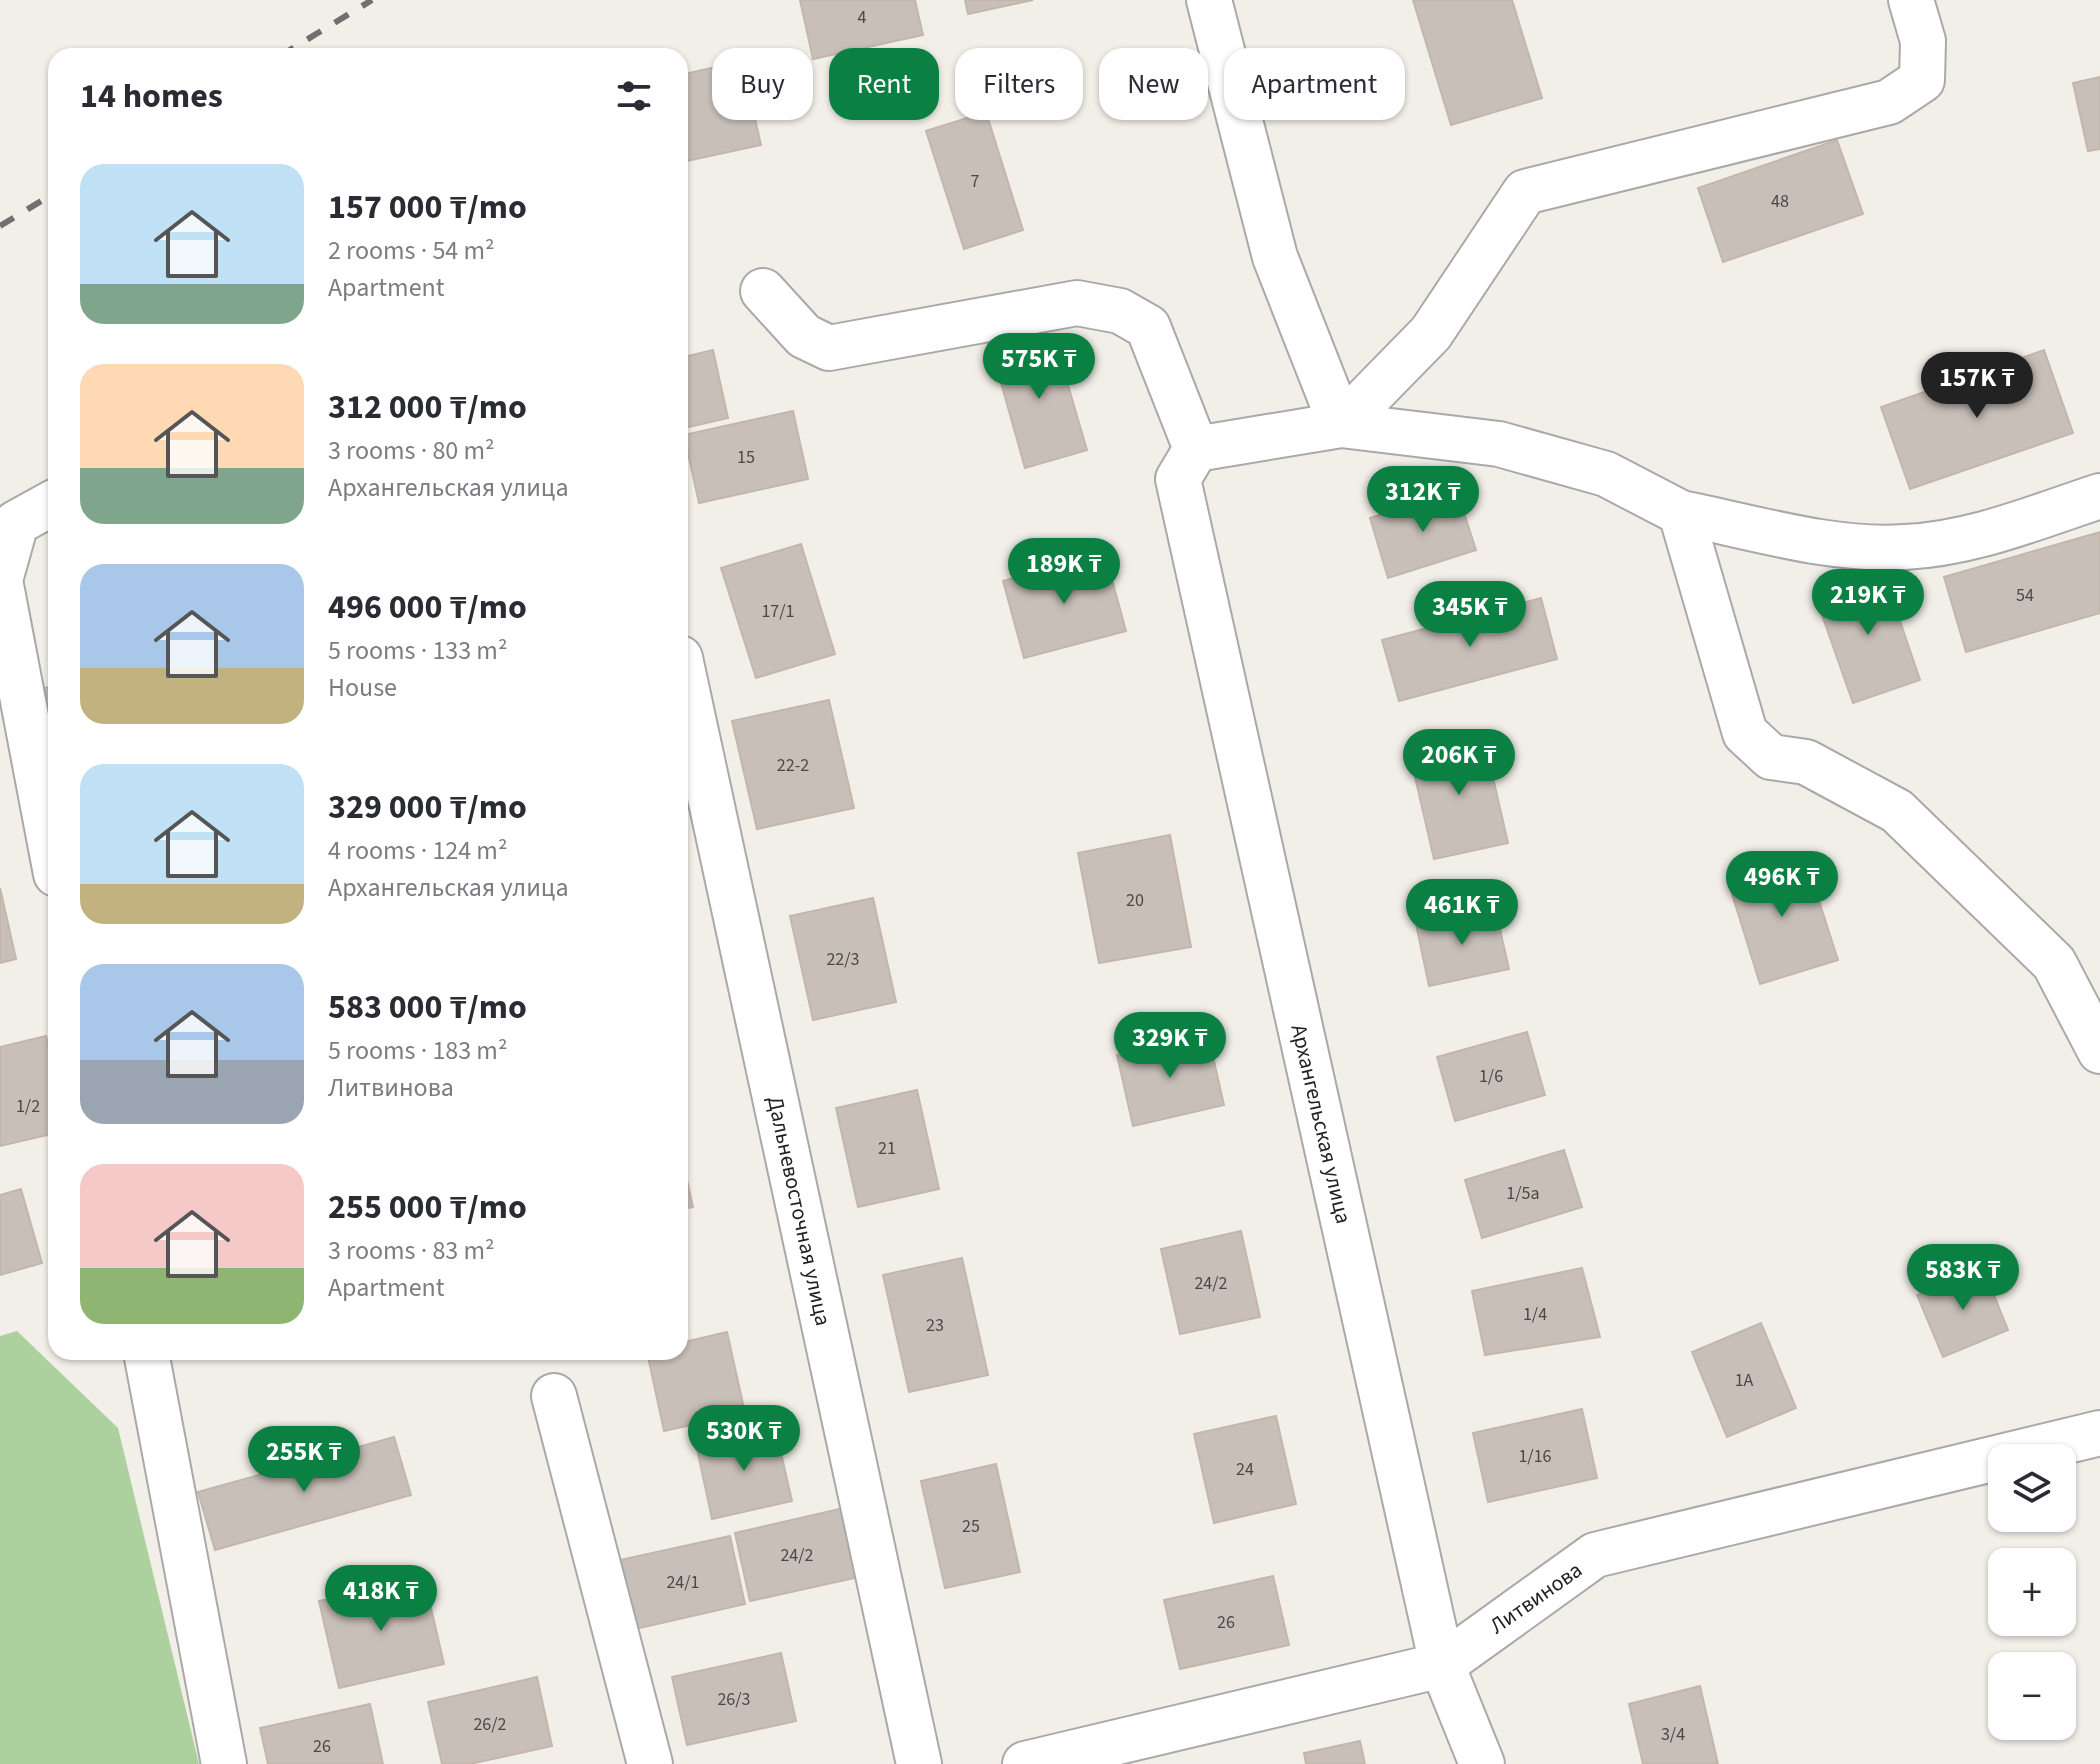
<!DOCTYPE html>
<meta charset="utf-8">
<style>
:root{--surface:#fff;--page:#f7f7f7;--text:#2b2b33;--muted:#7c7c81;--accent:#0b8043}
body{margin:0;font-family:"Source Sans 3",sans-serif;background:var(--page);color:var(--text);height:100vh;display:flex;flex-direction:column;font-size:30px;white-space:nowrap}
*{box-sizing:border-box;margin:0}
p{font-size:26px;color:var(--muted)}
.icon{flex:none;width:44px;height:44px;fill:none;stroke:currentColor;stroke-width:2;stroke-linecap:round;stroke-linejoin:round}
.map{position:relative;flex:1;overflow:hidden}
.panel{position:absolute;left:48px;top:48px;width:640px;height:1312px;display:flex;flex-direction:column;background:var(--surface);border-radius:24px;box-shadow:0 2px 6px #0004}
.panel>*{flex:none}
.banner{position:absolute;left:712px;top:48px;width:760px;height:72px;display:flex;gap:16px}
.buttons{position:absolute;left:1988px;top:1444px;display:grid;gap:16px}
.buttons a{display:grid;place-items:center;width:88px;height:88px;border-radius:16px;background:var(--surface);box-shadow:0 2px 6px #0004;font-size:40px}
.price{position:absolute;translate:-50% -68px;padding:0 18px;border-radius:28px;background:var(--accent);color:#fff;font-size:26px;line-height:52px;filter:drop-shadow(0 2px 4px #0008)}
.price::after{content:'';position:absolute;left:50%;top:48px;width:24px;height:18px;margin-left:-12px;background:inherit;clip-path:polygon(0 0,100% 0,50% 100%)}
.price.on{background:#222;color:#fff}
ul{padding:0;list-style:none}
li{display:flex;align-items:center;gap:24px;height:200px;padding:0 32px}
li span{display:grid;place-items:center;flex:none;width:224px;height:160px;border-radius:24px;color:#555}
li>.icon{margin-inline-start:auto}
span .icon{width:96px;height:96px;fill:#fffc;stroke-width:1}
li b{font-size:34px}
h2{display:flex;justify-content:space-between;align-items:center;height:96px;padding:0 32px;font-size:34px}
.chip{padding:0 28px;border-radius:24px;background:var(--surface);box-shadow:0 2px 6px #0004;font-size:28px;line-height:72px}
.chip.on{background:var(--accent);color:#fff}
.map>svg:first-child{display:block}
</style>
<div class="map">
<svg width="2100" height="1764" viewBox="0 0 2100 1764">
<rect width="100%" height="100%" fill="#f2efe9"/>
<path fill="#add19e" d="M 17,1331 L 118,1428 L 199,1764 L 0,1764 L 0,1336 Z"/>
<path fill="#c7bfb8" stroke="#c4b6ab" stroke-width="2" d="M 800,0 L 915,0 L 923,35 L 813,59 Z
M 965,0 L 1033,0 L 968,14 Z
M 1413,0 L 1512,0 L 1542,98 L 1451,125 Z
M 742,61 L 761,145 L 682,162 L 680,75 Z
M 2100,77 L 2100,149 L 2088,151 L 2073,83 Z
M 986,112 L 1023,230 L 964,249 L 926,131 Z
M 1837,140 L 1863,214 L 1723,262 L 1698,188 Z
M 1053,334 L 1087,450 L 1025,468 L 992,351 Z
M 713,350 L 728,418 L 680,429 L 680,358 Z
M 2044,350 L 2073,433 L 1910,489 L 1881,407 Z
M 793,411 L 808,479 L 699,503 L 684,435 Z
M 1457,491 L 1476,550 L 1388,578 L 1370,518 Z
M 2100,532 L 2100,613 L 1966,652 L 1944,577 Z
M 801,544 L 835,654 L 756,678 L 721,568 Z
M 1105,554 L 1126,631 L 1024,658 L 1003,581 Z
M 1883,571 L 1920,680 L 1853,703 L 1815,595 Z
M 1541,598 L 1557,659 L 1399,701 L 1382,640 Z
M 56,685 L 56,729 L 45,688 Z
M 829,700 L 854,808 L 757,829 L 732,721 Z
M 1483,734 L 1508,843 L 1434,859 L 1409,751 Z
M 1170,835 L 1191,947 L 1099,963 L 1078,853 Z
M 1804,854 L 1838,960 L 1760,984 L 1727,878 Z
M 0,888 L 16,959 L 0,963 Z
M 873,898 L 896,1002 L 813,1020 L 790,916 Z
M 1495,908 L 1509,969 L 1429,986 L 1416,924 Z
M 1527,1032 L 1545,1095 L 1455,1121 L 1437,1057 Z
M 1208,1035 L 1224,1105 L 1133,1126 L 1117,1055 Z
M 46,1036 L 56,1079 L 56,1133 L 0,1146 L 0,1047 Z
M 917,1090 L 939,1189 L 858,1207 L 836,1108 Z
M 680,1149 L 693,1207 L 680,1210 Z
M 1564,1150 L 1582,1207 L 1482,1238 L 1465,1180 Z
M 21,1189 L 42,1263 L 0,1275 L 0,1195 Z
M 1241,1231 L 1260,1317 L 1180,1334 L 1161,1249 Z
M 962,1258 L 988,1375 L 909,1392 L 883,1275 Z
M 1582,1268 L 1600,1337 L 1485,1355 L 1472,1291 Z
M 1983,1268 L 2008,1330 L 1943,1357 L 1917,1295 Z
M 1761,1323 L 1796,1408 L 1727,1437 L 1692,1352 Z
M 727,1332 L 745,1413 L 664,1431 L 647,1352 L 680,1352 L 680,1343 Z
M 1582,1409 L 1597,1478 L 1488,1502 L 1473,1433 Z
M 1276,1416 L 1296,1504 L 1214,1523 L 1194,1434 Z
M 775,1427 L 792,1501 L 712,1519 L 696,1444 Z
M 394,1437 L 411,1495 L 215,1550 L 198,1492 Z
M 996,1464 L 1020,1572 L 945,1588 L 921,1481 Z
M 844,1508 L 859,1577 L 750,1601 L 735,1533 Z
M 730,1536 L 745,1604 L 635,1629 L 620,1560 Z
M 1273,1576 L 1289,1645 L 1180,1669 L 1164,1600 Z
M 424,1578 L 444,1664 L 339,1688 L 319,1601 Z
M 781,1653 L 796,1721 L 687,1745 L 672,1677 Z
M 537,1677 L 552,1746 L 470,1764 L 442,1764 L 428,1702 Z
M 1700,1686 L 1718,1764 L 1643,1764 L 1629,1704 Z
M 370,1704 L 383,1764 L 268,1764 L 260,1728 Z
M 1360,1741 L 1365,1764 L 1306,1764 L 1304,1753 Z"/>
<g fill="none" stroke-linecap="round" stroke-linejoin="round">
<defs>
<path id="minor" d="M 1209,0 L 1275,257 L 1341,425 L 1499,444 L 1606,474 L 1681,513 L 1745,733 L 1771,757 L 1806,762 L 1897,811 L 2054,963 L 2100,1051
M 763,291 L 804,336 L 829,348 L 1077,303 L 1120,311 L 1148,327 L 1196,449
M 56,501 L 16,523 L 0,580 L 56,874
M 1681,513 C 1753,527 1831,552 1905,547 C 1972,544 2036,517 2100,496
M 680,658 L 919,1764
M 146,1352 L 224,1764
M 554,1396 L 650,1764
M 1025,1764 L 1442,1665 L 1595,1555 L 2100,1433
M 1482,1764 L 1442,1665 L 1178,479 L 1196,449 L 1341,425 L 1431,333 L 1525,192 L 1889,102 L 1922,80 L 1923,41 L 1911,0"/>
</defs>
<use href="#minor" stroke="#a9a9a9" stroke-width="48"/>
<use href="#minor" stroke="#fff" stroke-width="44"/>
<path stroke="#707070" stroke-width="6" stroke-dasharray="16 16" stroke-linecap="butt" d="M 280,56 L 372,0
M 0,226 L 56,192"/>
</g>
<g text-anchor="middle" dominant-baseline="central" stroke-width="6" stroke-linejoin="round" paint-order="stroke">
<g font-size="18" fill="#4b4948">
<text x="862" y="17">4</text>
<text x="975" y="181">7</text>
<text x="1780" y="201">48</text>
<text x="746" y="457">15</text>
<text x="2025" y="595">54</text>
<text x="778" y="611">17/1</text>
<text x="793" y="765">22-2</text>
<text x="1135" y="900">20</text>
<text x="843" y="959">22/3</text>
<text x="1491" y="1076">1/6</text>
<text x="28" y="1106">1/2</text>
<text x="887" y="1148">21</text>
<text x="1523" y="1193">1/5а</text>
<text x="1211" y="1283">24/2</text>
<text x="1535" y="1314">1/4</text>
<text x="935" y="1325">23</text>
<text x="1744" y="1380">1А</text>
<text x="1535" y="1456">1/16</text>
<text x="1245" y="1469">24</text>
<text x="971" y="1526">25</text>
<text x="797" y="1555">24/2</text>
<text x="683" y="1582">24/1</text>
<text x="1226" y="1622">26</text>
<text x="734" y="1699">26/3</text>
<text x="490" y="1724">26/2</text>
<text x="1673" y="1734">3/4</text>
<text x="322" y="1746">26</text>
</g>
<g font-size="22" fill="#222" stroke="#fff">
<text transform="translate(1321 1124) rotate(77)">Архангельская улица</text>
<text transform="translate(799 1211) rotate(78)">Дальневосточная улица</text>
<text transform="translate(1536 1598) rotate(-35)">Литвинова</text>
</g>
</g>
</svg>
<div class="buttons">
<a><svg class="icon" aria-label="layers" viewBox="0 0 24 24"><path d="M12 4l9 5-9 5-9-5zM3 14l9 5 9-5"/></svg></a>
<a>+</a>
<a>−</a>
</div>
<b class="price" style="left:1039px;top:401px">575K ₸</b>
<b class="price on" style="left:1977px;top:420px">157K ₸</b>
<b class="price" style="left:1423px;top:534px">312K ₸</b>
<b class="price" style="left:1064px;top:606px">189K ₸</b>
<b class="price" style="left:1868px;top:637px">219K ₸</b>
<b class="price" style="left:1470px;top:649px">345K ₸</b>
<b class="price" style="left:1459px;top:797px">206K ₸</b>
<b class="price" style="left:1782px;top:919px">496K ₸</b>
<b class="price" style="left:1462px;top:947px">461K ₸</b>
<b class="price" style="left:1170px;top:1080px">329K ₸</b>
<b class="price" style="left:1963px;top:1312px">583K ₸</b>
<b class="price" style="left:744px;top:1473px">530K ₸</b>
<b class="price" style="left:304px;top:1494px">255K ₸</b>
<b class="price" style="left:381px;top:1633px">418K ₸</b>
<div class="banner">
<a class="chip">Buy</a>
<a class="chip on">Rent</a>
<a class="chip">Filters</a>
<a class="chip">New</a>
<a class="chip">Apartment</a>
</div>
<section class="panel">
<h2>14 homes<svg class="icon" aria-label="filters" viewBox="0 0 24 24"><path d="M4 7h16M4 17h16"/><circle cx="9" cy="7" r="2"/><circle cx="15" cy="17" r="2"/></svg></h2>
<ul>
<li><span style="background:linear-gradient(#bfe0f5 75%,#7fa58c 0)"><svg class="icon" aria-label="home" viewBox="0 0 24 24"><path d="M3 11l9-7 9 7M6 9v11h12V9"/></svg></span><div><b>157 000 ₸/mo</b><p>2 rooms · 54 m²</p><p>Apartment</p></div></li>
<li><span style="background:linear-gradient(#ffd9b3 65%,#7fa58c 0)"><svg class="icon" aria-label="home" viewBox="0 0 24 24"><path d="M3 11l9-7 9 7M6 9v11h12V9"/></svg></span><div><b>312 000 ₸/mo</b><p>3 rooms · 80 m²</p><p>Архангельская улица</p></div></li>
<li><span style="background:linear-gradient(#a9c7e8 65%,#c2b280 0)"><svg class="icon" aria-label="home" viewBox="0 0 24 24"><path d="M3 11l9-7 9 7M6 9v11h12V9"/></svg></span><div><b>496 000 ₸/mo</b><p>5 rooms · 133 m²</p><p>House</p></div></li>
<li><span style="background:linear-gradient(#bfe0f5 75%,#c2b280 0)"><svg class="icon" aria-label="home" viewBox="0 0 24 24"><path d="M3 11l9-7 9 7M6 9v11h12V9"/></svg></span><div><b>329 000 ₸/mo</b><p>4 rooms · 124 m²</p><p>Архангельская улица</p></div></li>
<li><span style="background:linear-gradient(#a9c7e8 60%,#9aa5b1 0)"><svg class="icon" aria-label="home" viewBox="0 0 24 24"><path d="M3 11l9-7 9 7M6 9v11h12V9"/></svg></span><div><b>583 000 ₸/mo</b><p>5 rooms · 183 m²</p><p>Литвинова</p></div></li>
<li><span style="background:linear-gradient(#f6c9c9 65%,#8fb573 0)"><svg class="icon" aria-label="home" viewBox="0 0 24 24"><path d="M3 11l9-7 9 7M6 9v11h12V9"/></svg></span><div><b>255 000 ₸/mo</b><p>3 rooms · 83 m²</p><p>Apartment</p></div></li>
</ul>
</section>
</div>
